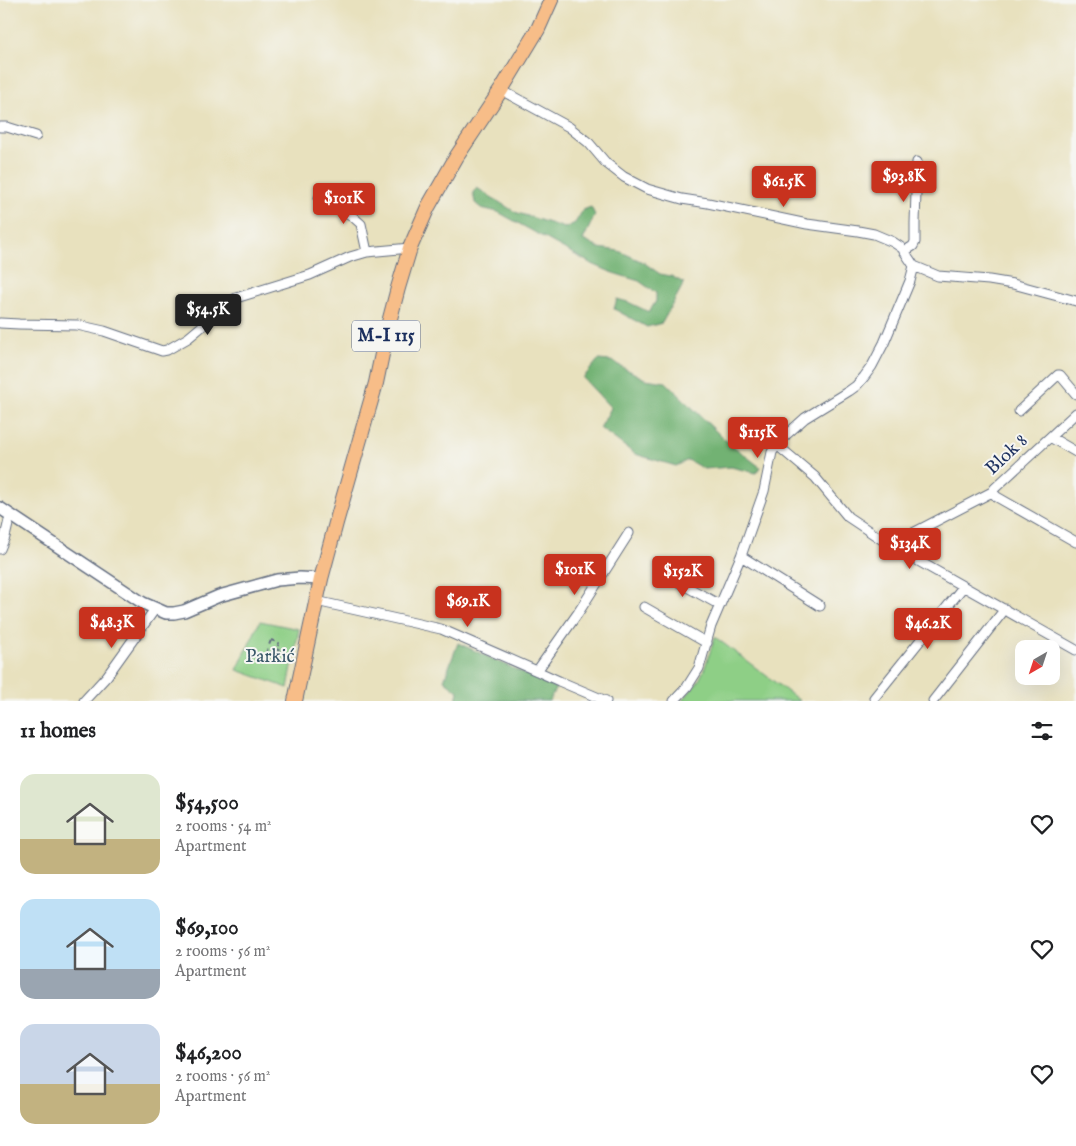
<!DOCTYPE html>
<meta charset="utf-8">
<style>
:root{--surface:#fff;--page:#f2f2f2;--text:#202124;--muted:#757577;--accent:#c8321e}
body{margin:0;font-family:"IM FELL English",serif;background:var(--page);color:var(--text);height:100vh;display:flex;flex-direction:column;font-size:19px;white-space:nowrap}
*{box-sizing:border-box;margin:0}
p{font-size:16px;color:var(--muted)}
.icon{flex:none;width:28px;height:28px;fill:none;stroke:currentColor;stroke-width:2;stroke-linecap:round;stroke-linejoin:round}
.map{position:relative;height:701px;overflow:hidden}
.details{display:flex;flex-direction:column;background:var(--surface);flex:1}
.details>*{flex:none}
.needle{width:32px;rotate:219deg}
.fabs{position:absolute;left:1015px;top:640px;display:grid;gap:10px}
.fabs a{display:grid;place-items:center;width:45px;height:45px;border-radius:10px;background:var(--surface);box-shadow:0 5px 20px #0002;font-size:25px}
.price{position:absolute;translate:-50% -42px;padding:0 11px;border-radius:5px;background:var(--accent);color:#fff;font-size:16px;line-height:32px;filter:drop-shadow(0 1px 2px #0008)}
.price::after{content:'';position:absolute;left:50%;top:30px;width:15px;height:11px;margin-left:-8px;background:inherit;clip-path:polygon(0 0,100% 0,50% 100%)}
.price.active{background:#222;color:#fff}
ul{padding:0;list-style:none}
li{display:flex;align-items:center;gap:15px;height:125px;padding:0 20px}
li span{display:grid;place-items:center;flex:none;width:140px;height:100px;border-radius:15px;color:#555}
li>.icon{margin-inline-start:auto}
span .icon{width:60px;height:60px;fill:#fffc;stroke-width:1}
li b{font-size:21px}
h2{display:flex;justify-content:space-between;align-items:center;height:60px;padding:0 20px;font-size:21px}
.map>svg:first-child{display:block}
</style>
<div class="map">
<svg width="1076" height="701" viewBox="0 0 1076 701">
<rect width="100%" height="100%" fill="#f6f6f2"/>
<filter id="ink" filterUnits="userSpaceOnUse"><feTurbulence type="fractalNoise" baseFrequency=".02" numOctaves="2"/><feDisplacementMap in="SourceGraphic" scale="10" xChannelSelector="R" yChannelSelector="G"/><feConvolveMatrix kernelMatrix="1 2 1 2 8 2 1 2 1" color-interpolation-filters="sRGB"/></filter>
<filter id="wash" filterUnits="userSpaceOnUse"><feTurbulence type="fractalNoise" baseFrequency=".0096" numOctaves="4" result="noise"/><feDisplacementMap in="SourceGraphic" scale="20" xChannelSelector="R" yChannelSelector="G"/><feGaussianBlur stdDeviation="1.12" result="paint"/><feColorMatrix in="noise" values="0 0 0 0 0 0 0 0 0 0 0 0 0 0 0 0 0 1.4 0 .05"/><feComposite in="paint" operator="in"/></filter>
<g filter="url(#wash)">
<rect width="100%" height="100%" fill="#e8e1be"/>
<path fill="#8ecf86" stroke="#547f72" d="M 260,621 L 299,629 L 288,688 L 237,670 Z
M 715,637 L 800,701 L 682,701 L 698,682 L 704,670 Z"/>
<path fill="#72b273" stroke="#467068" d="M 477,188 L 515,212 L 565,228 L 575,223 L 583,210 L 591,207 L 595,215 L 583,240 L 599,248 L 619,251 L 643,262 L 660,274 L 671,276 L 684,283 L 662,323 L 647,327 L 614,309 L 617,299 L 628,302 L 649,312 L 656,301 L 656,293 L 639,281 L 613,273 L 590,263 L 498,212 L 481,208 L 475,203 L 473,192 Z
M 598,360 L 611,361 L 645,379 L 666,382 L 724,439 L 760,467 L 756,473 L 731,467 L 704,469 L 688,460 L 676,466 L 635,454 L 600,428 L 611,408 L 583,378 Z
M 458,643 L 556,688 L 549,701 L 456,701 L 458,691 L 444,680 Z"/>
</g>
<g filter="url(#ink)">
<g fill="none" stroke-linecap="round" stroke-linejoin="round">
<defs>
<path id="minor" d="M 501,90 L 569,127 L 589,143 L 606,163 L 624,177 L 647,189 L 682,199 L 708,203 L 807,224 L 858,231 L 874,234 L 893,242 L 902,248 L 914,266 L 938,276 L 989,280 L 1013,284 L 1076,301
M 0,127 L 7,127 L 36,136
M 319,198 L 328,200 L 352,216 L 361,224 L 367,252
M 905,251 L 913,246 L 915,242 L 915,223 L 917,162
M 0,323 L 19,324 L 77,325 L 104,331 L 162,351 L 167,350 L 188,338 L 236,298 L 310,275 L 350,257 L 367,252 L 410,248
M 1019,411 L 1058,375 L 1060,375 L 1076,394
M 1076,413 L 995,488 L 992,492 L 997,497 L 1076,542
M 1050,437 L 1076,452
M 777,445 L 815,477 L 848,517 L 890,545 L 1076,650
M 890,545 L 992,492
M 0,549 L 5,537 L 10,516
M 741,556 L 820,606
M 658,571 L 720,605
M 316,601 L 441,629 L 537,671 L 559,681 L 606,701
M 644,607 L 707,643
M 537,671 L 578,613 L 629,533
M 874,698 L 963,587
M 84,701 L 107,676 L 155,609
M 674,701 L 687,687 L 699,668 L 711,626 L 741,556 L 764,491 L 772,452 L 786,435 L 805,418 L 849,391 L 856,386 L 864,377 L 872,366 L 884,343 L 910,281 L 914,266
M 933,701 L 1005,609"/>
<path id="tertiary" d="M 0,508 L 143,603 L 166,613 L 174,613 L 184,611 L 219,596 L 277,580 L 300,578 L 321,579"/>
<path id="primary" d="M 295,701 L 321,579 L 336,523 L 376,383 L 387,330 L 398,288 L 410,248 L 428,207 L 457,156 L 501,90 L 538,29 L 551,0"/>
</defs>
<use href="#minor" stroke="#636d80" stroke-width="11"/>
<use href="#tertiary" stroke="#636d80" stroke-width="14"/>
<use href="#primary" stroke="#636d80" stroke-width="16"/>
<path stroke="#636d80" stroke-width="2" stroke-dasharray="4 4" stroke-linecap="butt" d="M 271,640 L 279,643 L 274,656 L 266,653 Z
M 277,649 L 293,660"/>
<use href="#minor" stroke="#fff" stroke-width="9"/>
<use href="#tertiary" stroke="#fff" stroke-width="11"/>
<use href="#primary" stroke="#f7bd88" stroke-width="14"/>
</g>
</g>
<g text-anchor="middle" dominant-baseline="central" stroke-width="4" stroke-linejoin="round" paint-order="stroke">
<rect fill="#f6f6f2" stroke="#5d6b8a" stroke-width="1" x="352" y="320.5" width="68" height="31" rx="4"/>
<g font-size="18" font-weight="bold" fill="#1b2f5e">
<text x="386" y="336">M-I 115</text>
</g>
<g font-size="19" fill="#1b2f5e" stroke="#f6f6f2">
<text transform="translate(1007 455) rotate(-43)">Blok 8</text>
</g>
<g font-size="19" fill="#385768" stroke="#f6f6f2">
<text x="270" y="657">Parkić</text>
</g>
</g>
</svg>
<div class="fabs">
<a><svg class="needle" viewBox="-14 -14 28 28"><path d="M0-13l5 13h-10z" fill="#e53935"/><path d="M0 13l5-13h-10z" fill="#757577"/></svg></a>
</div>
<b class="price" style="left:904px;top:203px">$93.8K</b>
<b class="price" style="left:784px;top:208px">$61.5K</b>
<b class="price" style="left:344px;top:225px">$101K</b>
<b class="price active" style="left:208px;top:336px">$54.5K</b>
<b class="price" style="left:758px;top:459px">$115K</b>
<b class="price" style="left:910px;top:570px">$134K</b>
<b class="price" style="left:575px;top:596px">$101K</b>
<b class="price" style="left:683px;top:598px">$152K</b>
<b class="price" style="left:468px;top:628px">$69.1K</b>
<b class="price" style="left:112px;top:649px">$48.3K</b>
<b class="price" style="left:928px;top:650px">$46.2K</b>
</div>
<section class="details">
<h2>11 homes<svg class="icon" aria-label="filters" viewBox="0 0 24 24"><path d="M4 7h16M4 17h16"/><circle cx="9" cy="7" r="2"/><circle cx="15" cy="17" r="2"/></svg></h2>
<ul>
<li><span style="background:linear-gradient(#dfe7d0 65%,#c2b280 0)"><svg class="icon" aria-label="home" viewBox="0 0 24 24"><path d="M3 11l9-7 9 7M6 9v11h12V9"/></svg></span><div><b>$54,500</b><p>2 rooms · 54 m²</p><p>Apartment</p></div><svg class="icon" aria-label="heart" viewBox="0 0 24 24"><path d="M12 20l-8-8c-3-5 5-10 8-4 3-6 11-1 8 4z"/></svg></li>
<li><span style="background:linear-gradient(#bfe0f5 70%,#9aa5b1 0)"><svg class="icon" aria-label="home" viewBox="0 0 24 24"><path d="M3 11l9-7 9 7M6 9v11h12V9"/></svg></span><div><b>$69,100</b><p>2 rooms · 56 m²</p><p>Apartment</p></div><svg class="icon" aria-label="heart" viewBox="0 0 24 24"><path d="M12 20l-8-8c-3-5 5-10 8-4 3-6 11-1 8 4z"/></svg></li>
<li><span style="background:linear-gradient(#c9d6e8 60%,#c2b280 0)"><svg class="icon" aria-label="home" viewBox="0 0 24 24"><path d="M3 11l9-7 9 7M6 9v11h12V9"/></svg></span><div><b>$46,200</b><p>2 rooms · 56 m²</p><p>Apartment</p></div><svg class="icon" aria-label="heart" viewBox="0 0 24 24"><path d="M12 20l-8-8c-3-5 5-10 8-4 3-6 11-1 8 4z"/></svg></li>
</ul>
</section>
